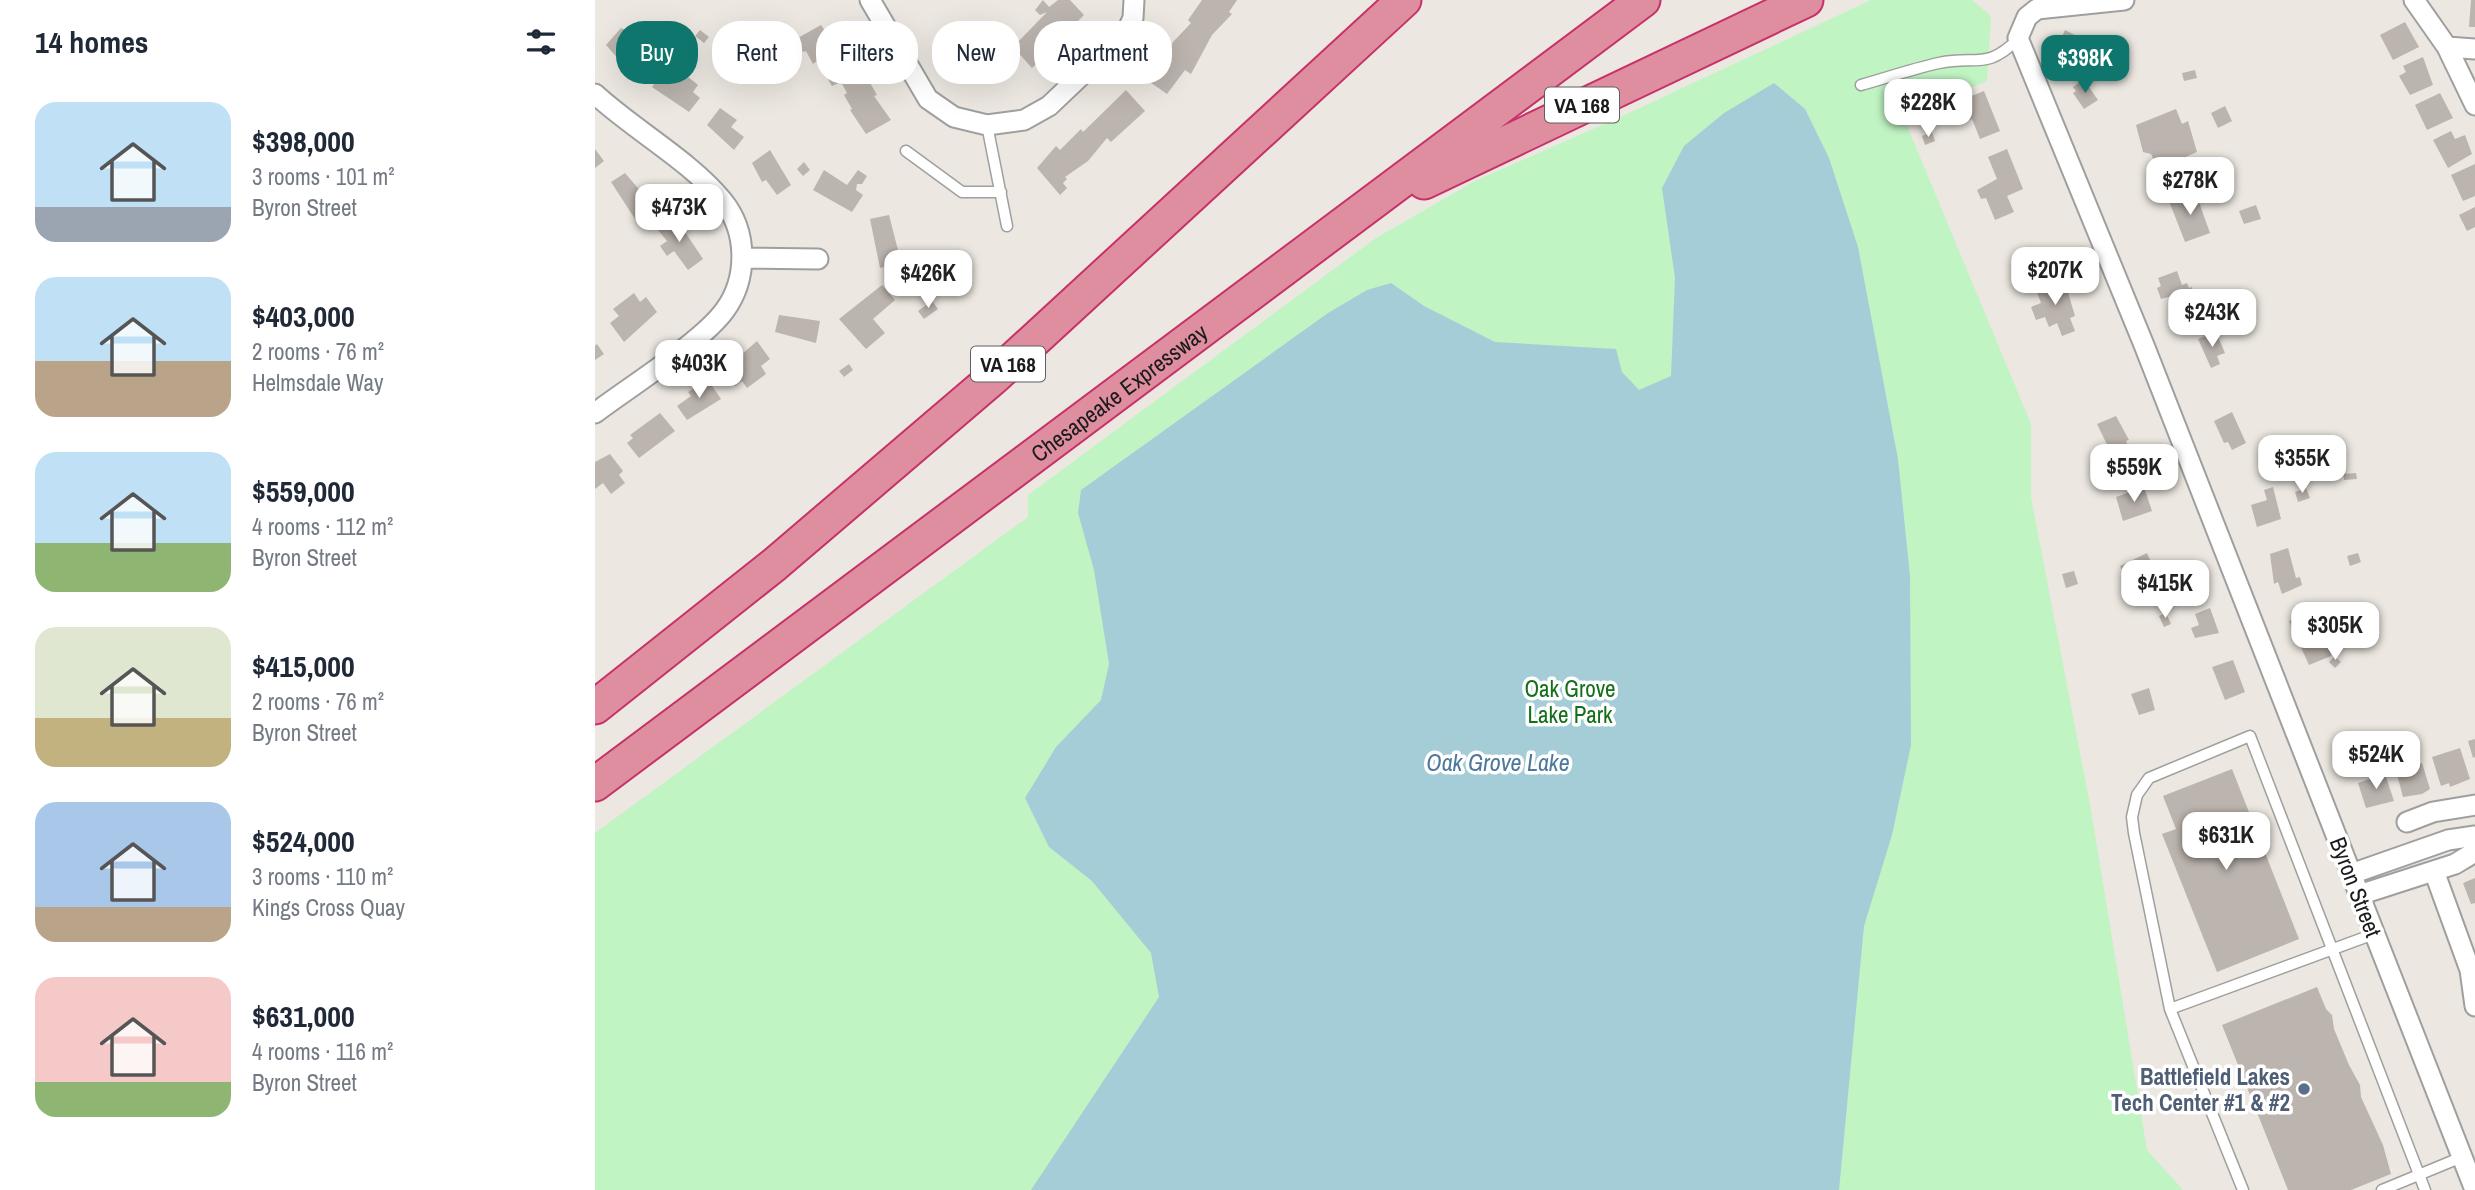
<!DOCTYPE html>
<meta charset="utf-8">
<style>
:root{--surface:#fff;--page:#f2f2f3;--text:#1f2937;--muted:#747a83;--accent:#0f766e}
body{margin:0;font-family:"Archivo Narrow",sans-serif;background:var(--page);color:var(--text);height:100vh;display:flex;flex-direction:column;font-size:26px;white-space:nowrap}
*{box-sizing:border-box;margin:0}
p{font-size:23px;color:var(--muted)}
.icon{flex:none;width:38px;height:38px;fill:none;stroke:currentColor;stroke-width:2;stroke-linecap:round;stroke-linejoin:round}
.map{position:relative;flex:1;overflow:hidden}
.panel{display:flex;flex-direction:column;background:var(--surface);width:595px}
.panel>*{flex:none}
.hud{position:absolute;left:21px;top:21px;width:665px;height:63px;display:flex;gap:14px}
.price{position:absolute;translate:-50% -60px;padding:0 16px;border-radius:14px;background:#fff;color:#222;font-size:23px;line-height:46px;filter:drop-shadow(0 2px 4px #0008)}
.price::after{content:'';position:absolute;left:50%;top:42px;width:21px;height:16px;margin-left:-10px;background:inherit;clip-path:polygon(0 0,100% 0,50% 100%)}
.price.selected{background:var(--accent);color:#fff}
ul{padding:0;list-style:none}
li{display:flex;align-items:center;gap:21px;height:175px;padding:0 35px}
li span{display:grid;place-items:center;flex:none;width:196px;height:140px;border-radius:21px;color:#555}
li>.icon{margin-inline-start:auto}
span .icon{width:84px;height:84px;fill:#fffc;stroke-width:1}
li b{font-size:30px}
h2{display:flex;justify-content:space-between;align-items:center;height:84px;padding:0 35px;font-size:30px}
.tag{padding:0 24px;border-radius:28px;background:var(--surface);box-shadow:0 7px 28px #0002;font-size:24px;line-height:63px}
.tag.selected{background:var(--accent);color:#fff}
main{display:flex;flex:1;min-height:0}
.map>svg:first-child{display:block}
</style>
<main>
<section class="panel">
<h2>14 homes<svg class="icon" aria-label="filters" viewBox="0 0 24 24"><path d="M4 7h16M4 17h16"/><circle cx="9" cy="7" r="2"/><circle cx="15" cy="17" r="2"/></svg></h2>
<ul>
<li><span style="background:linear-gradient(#bfe0f5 75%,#9aa5b1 0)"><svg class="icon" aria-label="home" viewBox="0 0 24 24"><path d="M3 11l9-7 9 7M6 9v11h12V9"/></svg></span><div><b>$398,000</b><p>3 rooms · 101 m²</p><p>Byron Street</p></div></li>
<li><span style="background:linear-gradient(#bfe0f5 60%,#b9a48a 0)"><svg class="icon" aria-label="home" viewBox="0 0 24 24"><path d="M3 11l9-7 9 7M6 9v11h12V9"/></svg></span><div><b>$403,000</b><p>2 rooms · 76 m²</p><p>Helmsdale Way</p></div></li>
<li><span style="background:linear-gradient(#bfe0f5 65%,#8fb573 0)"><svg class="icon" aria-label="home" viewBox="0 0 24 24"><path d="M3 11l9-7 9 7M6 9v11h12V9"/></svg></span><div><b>$559,000</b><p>4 rooms · 112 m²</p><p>Byron Street</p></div></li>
<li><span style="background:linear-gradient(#dfe7d0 65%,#c2b280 0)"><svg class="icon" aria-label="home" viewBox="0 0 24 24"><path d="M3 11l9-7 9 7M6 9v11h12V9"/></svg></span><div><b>$415,000</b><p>2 rooms · 76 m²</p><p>Byron Street</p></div></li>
<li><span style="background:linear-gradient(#a9c7e8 75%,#b9a48a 0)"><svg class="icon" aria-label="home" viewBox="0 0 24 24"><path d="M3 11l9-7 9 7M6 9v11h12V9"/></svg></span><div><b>$524,000</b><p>3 rooms · 110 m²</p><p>Kings Cross Quay</p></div></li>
<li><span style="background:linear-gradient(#f6c9c9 75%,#8fb573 0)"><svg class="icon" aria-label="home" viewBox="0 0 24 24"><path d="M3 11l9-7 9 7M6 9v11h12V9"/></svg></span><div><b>$631,000</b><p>4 rooms · 116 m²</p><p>Byron Street</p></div></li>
</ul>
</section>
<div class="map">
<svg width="1880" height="1190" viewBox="0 0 1880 1190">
<rect width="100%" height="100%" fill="#ece8e1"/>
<path fill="#c0f4c3" d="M 1276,0 L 1377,0 L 1396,16 L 1392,81 L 1308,116 L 1436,424 L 1436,497 L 1496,810 L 1552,1150 L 1588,1190 L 0,1190 L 0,833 L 433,517 L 433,495 L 781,238 L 880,181 L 1023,118 Z"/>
<path fill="#a5cdd7" d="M 1179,83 L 1210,109 L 1234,158 L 1263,247 L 1303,459 L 1315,576 L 1316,745 L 1297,835 L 1269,926 L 1244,1190 L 436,1190 L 564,997 L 556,953 L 497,881 L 454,847 L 430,798 L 461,747 L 506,700 L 514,664 L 499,570 L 483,513 L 486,490 L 733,313 L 772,290 L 796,283 L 829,306 L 900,342 L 1021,349 L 1027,372 L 1044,390 L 1076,376 L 1080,278 L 1067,188 L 1089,146 L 1129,113 Z"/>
<path fill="#bcb4ae" d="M 448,0 L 454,7 L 463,0 L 475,0 L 489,15 L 457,47 L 454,45 L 445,54 L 448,57 L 437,68 L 418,47 L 452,12 L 445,15 L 440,10 Z
M 607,0 L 642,0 L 634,12 L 637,14 L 617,35 L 596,74 L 590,70 L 572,94 L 549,78 L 558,65 L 563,69 L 578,42 L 596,23 L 593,20 Z
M 1876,0 L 1880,0 L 1880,27 L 1874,27 Z
M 1810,22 L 1824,47 L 1798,60 L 1785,35 Z
M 226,25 L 251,60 L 255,58 L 272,82 L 274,81 L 282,95 L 279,96 L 296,120 L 271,134 L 255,110 L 257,109 L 249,95 L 252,93 L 246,82 L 237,86 L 222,61 L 218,64 L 211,51 L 208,52 L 201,39 Z
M 26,28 L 44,38 L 40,44 L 58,60 L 47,73 L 29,58 L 26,62 L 11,45 Z
M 105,30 L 114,37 L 109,43 L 100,36 Z
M 1470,30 L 1482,36 L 1477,45 L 1466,39 Z
M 1828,57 L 1838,85 L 1815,95 L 1804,76 L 1811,72 L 1808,66 Z
M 151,64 L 159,70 L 149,83 L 141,76 Z
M 70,69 L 82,78 L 87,72 L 103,85 L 98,92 L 105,98 L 94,112 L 57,87 Z
M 1600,70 L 1602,78 L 1589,81 L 1587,73 Z
M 1485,82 L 1488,86 L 1491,83 L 1503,100 L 1489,109 L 1478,93 L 1481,91 L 1478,87 Z
M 531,90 L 550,111 L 516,142 L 512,138 L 493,161 L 470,177 L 472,179 L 468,183 L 472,188 L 465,195 L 442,168 L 461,146 L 465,150 L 486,129 L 488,132 Z
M 1389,91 L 1405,131 L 1385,139 L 1377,119 L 1372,121 L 1364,101 Z
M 1845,93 L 1858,118 L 1832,130 L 1820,105 Z
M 1630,106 L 1637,121 L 1623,128 L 1616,113 Z
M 125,108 L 142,120 L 136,127 L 149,137 L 139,150 L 112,125 Z
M 1581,109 L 1587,124 L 1593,121 L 1602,152 L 1563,169 L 1556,154 L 1548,152 L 1541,125 Z
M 1856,131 L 1860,139 L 1870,135 L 1877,154 L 1853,168 L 1838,140 Z
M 1337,132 L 1340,141 L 1330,145 L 1327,136 Z
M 0,149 L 9,161 L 0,168 Z
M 1412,149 L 1428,189 L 1412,196 L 1419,212 L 1400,220 L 1391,198 L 1386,199 L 1382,190 L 1402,179 L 1393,157 Z
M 175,150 L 196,185 L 182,195 L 171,180 L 167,182 L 157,163 Z
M 209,162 L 215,170 L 208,176 L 202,169 Z
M 1880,164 L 1880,196 L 1868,201 L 1856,175 Z
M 229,170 L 252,185 L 263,170 L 272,176 L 267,184 L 262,184 L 261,190 L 268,195 L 257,212 L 218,190 Z
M 30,173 L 60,208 L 42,222 L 16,182 Z
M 1600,191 L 1615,233 L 1590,242 L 1574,201 Z
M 1661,205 L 1666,219 L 1649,224 L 1644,211 Z
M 1880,207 L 1880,227 L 1872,231 L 1864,215 Z
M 294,215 L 306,262 L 285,268 L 275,219 Z
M 80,217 L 108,259 L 93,270 L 79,251 L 72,256 L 65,246 L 72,241 L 63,230 Z
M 1582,271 L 1587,285 L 1592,283 L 1594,288 L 1597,287 L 1598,297 L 1584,303 L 1581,295 L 1566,299 L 1562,288 L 1566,286 L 1563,278 Z
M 1462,278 L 1466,291 L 1472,289 L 1480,316 L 1475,318 L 1480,331 L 1467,336 L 1462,323 L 1454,327 L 1450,317 L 1441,320 L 1436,307 L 1446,303 L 1440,287 Z
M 287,285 L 300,300 L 278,319 L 290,333 L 271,349 L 244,319 Z
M 39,293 L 45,302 L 51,297 L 62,312 L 29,342 L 15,323 L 24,316 L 18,309 Z
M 337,301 L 343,309 L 329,319 L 323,311 Z
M 184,315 L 225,321 L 221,343 L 180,332 Z
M 1621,332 L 1630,353 L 1622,356 L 1625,364 L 1616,368 L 1603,339 Z
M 162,341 L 175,359 L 166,366 L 171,374 L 152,388 L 147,381 L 140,386 L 128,371 Z
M 2,344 L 9,354 L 0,360 L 0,346 Z
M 254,364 L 258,370 L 249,377 L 244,371 Z
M 113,380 L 126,399 L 92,420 L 82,406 L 96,396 L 93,392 Z
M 1637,412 L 1651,443 L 1637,450 L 1633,442 L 1629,443 L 1619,421 Z
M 65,413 L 80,431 L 44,458 L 32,443 L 38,438 L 35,435 Z
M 1521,416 L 1534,440 L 1531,441 L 1534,449 L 1531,451 L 1533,457 L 1521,463 L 1502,424 Z
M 15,454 L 28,471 L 24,475 L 30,483 L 16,494 L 8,483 L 0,489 L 0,462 Z
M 1761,473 L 1762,479 L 1749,480 L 1748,474 Z
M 1549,487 L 1557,511 L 1528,521 L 1521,497 Z
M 1678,487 L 1686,519 L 1662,527 L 1656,505 L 1672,500 L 1669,490 Z
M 1711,488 L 1715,498 L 1703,502 L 1700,492 Z
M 1693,548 L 1701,578 L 1705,577 L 1707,585 L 1687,594 L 1683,582 L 1679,584 L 1675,554 Z
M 1552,553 L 1564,581 L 1545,589 L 1538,573 L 1530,577 L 1525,566 Z
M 1763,553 L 1766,562 L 1755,566 L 1752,556 Z
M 1479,571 L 1483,584 L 1471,588 L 1467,574 Z
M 1615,608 L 1624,633 L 1600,638 L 1596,628 L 1604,625 L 1600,614 Z
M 1719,611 L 1728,636 L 1734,634 L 1736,656 L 1714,665 L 1694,621 Z
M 1571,613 L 1576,624 L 1569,627 L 1564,616 Z
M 1740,656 L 1746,662 L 1740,668 L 1734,662 Z
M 1638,660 L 1650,692 L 1630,700 L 1617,667 Z
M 1554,688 L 1560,710 L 1544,715 L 1536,694 Z
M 1880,739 L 1880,757 L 1878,758 L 1873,741 Z
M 1865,748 L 1875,779 L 1855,787 L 1854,783 L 1846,786 L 1837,757 Z
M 1827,763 L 1835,789 L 1827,794 L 1808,797 L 1801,771 Z
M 1637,769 L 1704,939 L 1622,972 L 1567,834 L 1581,829 L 1568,796 Z
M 1790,774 L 1799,801 L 1771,808 L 1763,783 Z
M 1880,878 L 1880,903 L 1876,904 L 1868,883 Z
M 1722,987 L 1731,1009 L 1737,1015 L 1739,1029 L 1754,1065 L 1765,1085 L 1766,1097 L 1788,1145 L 1796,1174 L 1756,1190 L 1693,1190 L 1627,1025 Z"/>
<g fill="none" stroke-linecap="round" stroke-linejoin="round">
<defs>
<path id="lane" d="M 1266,85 C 1291,78 1317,69 1344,63 C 1381,55 1391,71 1423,39
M 392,125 L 412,226
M 311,151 L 367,192 L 406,192
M 1575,1009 L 1539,833 L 1537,817 L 1542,795 L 1554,778 L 1655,736 L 1830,1190
M 1648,1190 L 1575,1009 L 1779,934
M 1787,1190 L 1867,1157"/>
<path id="street" d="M 275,0 L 333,99 L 359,117 L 392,125 L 429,120 L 454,106 L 531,33 L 538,18 L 539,0
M 1529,0 L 1442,9 L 1432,17 L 1423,38 L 1549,345 L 1880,1190
M 1819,0 L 1852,47 L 1880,105
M 1852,47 L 1880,49
M 0,94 C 39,130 94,160 127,200 C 153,231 153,278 130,310 C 107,342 34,387 0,413
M 147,258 L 223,259
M 1812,822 L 1838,812 L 1880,805
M 1839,871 L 1875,970 L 1880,1006
M 1756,874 L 1853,840 L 1880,836
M 1764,895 L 1860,864 L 1880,852"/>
<g id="highway">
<path d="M 829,182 L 1211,0"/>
<path d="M 0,707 L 179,565 L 398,378 L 809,0"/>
<path id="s1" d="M 0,784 L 1048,0"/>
</g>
</defs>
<use href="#lane" stroke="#9f9f9f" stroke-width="13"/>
<use href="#street" stroke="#9f9f9f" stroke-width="23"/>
<use href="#highway" stroke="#c73169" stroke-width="37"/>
<use href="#lane" stroke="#fff" stroke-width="10"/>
<use href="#street" stroke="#fff" stroke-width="19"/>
<use href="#highway" stroke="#de8e9f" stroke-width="33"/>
</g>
<circle fill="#5c6f8a" stroke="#fff" stroke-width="2.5" cx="1709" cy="1089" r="7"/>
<g text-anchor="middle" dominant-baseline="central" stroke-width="7" stroke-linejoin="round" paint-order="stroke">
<g fill="#fff" stroke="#5f5f5f" stroke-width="2">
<rect x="950" y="87.5" width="74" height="35" rx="5"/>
<rect x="376" y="346.5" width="74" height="35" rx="5"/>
</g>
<g font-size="21" font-weight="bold" fill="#1b1b1b">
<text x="987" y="105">VA 168</text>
<text x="413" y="364">VA 168</text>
</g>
<g font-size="23" fill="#1b1b1b" stroke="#fff">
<text stroke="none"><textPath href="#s1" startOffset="654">Chesapeake Expressway</textPath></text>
<text transform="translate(1761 887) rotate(69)">Byron Street</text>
</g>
<g font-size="23" fill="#136f18" stroke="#fff">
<text x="975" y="688">Oak Grove<tspan x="975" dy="26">Lake Park</tspan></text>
</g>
<g font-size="23" font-weight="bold" fill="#4e5e75" stroke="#fff" text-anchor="end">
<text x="1695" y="1076">Battlefield Lakes<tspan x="1695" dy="26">Tech Center #1 &amp; #2</tspan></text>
</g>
<g font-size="24" font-style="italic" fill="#4d779b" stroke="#fff">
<text x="903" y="762">Oak Grove Lake</text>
</g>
</g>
</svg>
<b class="price selected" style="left:1490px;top:95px">$398K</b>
<b class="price" style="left:1333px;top:139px">$228K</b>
<b class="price" style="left:1595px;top:217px">$278K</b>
<b class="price" style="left:84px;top:244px">$473K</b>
<b class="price" style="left:1460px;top:307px">$207K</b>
<b class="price" style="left:333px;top:310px">$426K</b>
<b class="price" style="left:1617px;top:349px">$243K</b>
<b class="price" style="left:104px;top:400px">$403K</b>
<b class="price" style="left:1707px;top:495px">$355K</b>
<b class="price" style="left:1539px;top:504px">$559K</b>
<b class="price" style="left:1570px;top:620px">$415K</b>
<b class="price" style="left:1740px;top:662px">$305K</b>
<b class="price" style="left:1781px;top:791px">$524K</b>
<b class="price" style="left:1631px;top:872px">$631K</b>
<div class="hud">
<a class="tag selected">Buy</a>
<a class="tag">Rent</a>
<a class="tag">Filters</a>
<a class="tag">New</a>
<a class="tag">Apartment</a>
</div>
</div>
</main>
